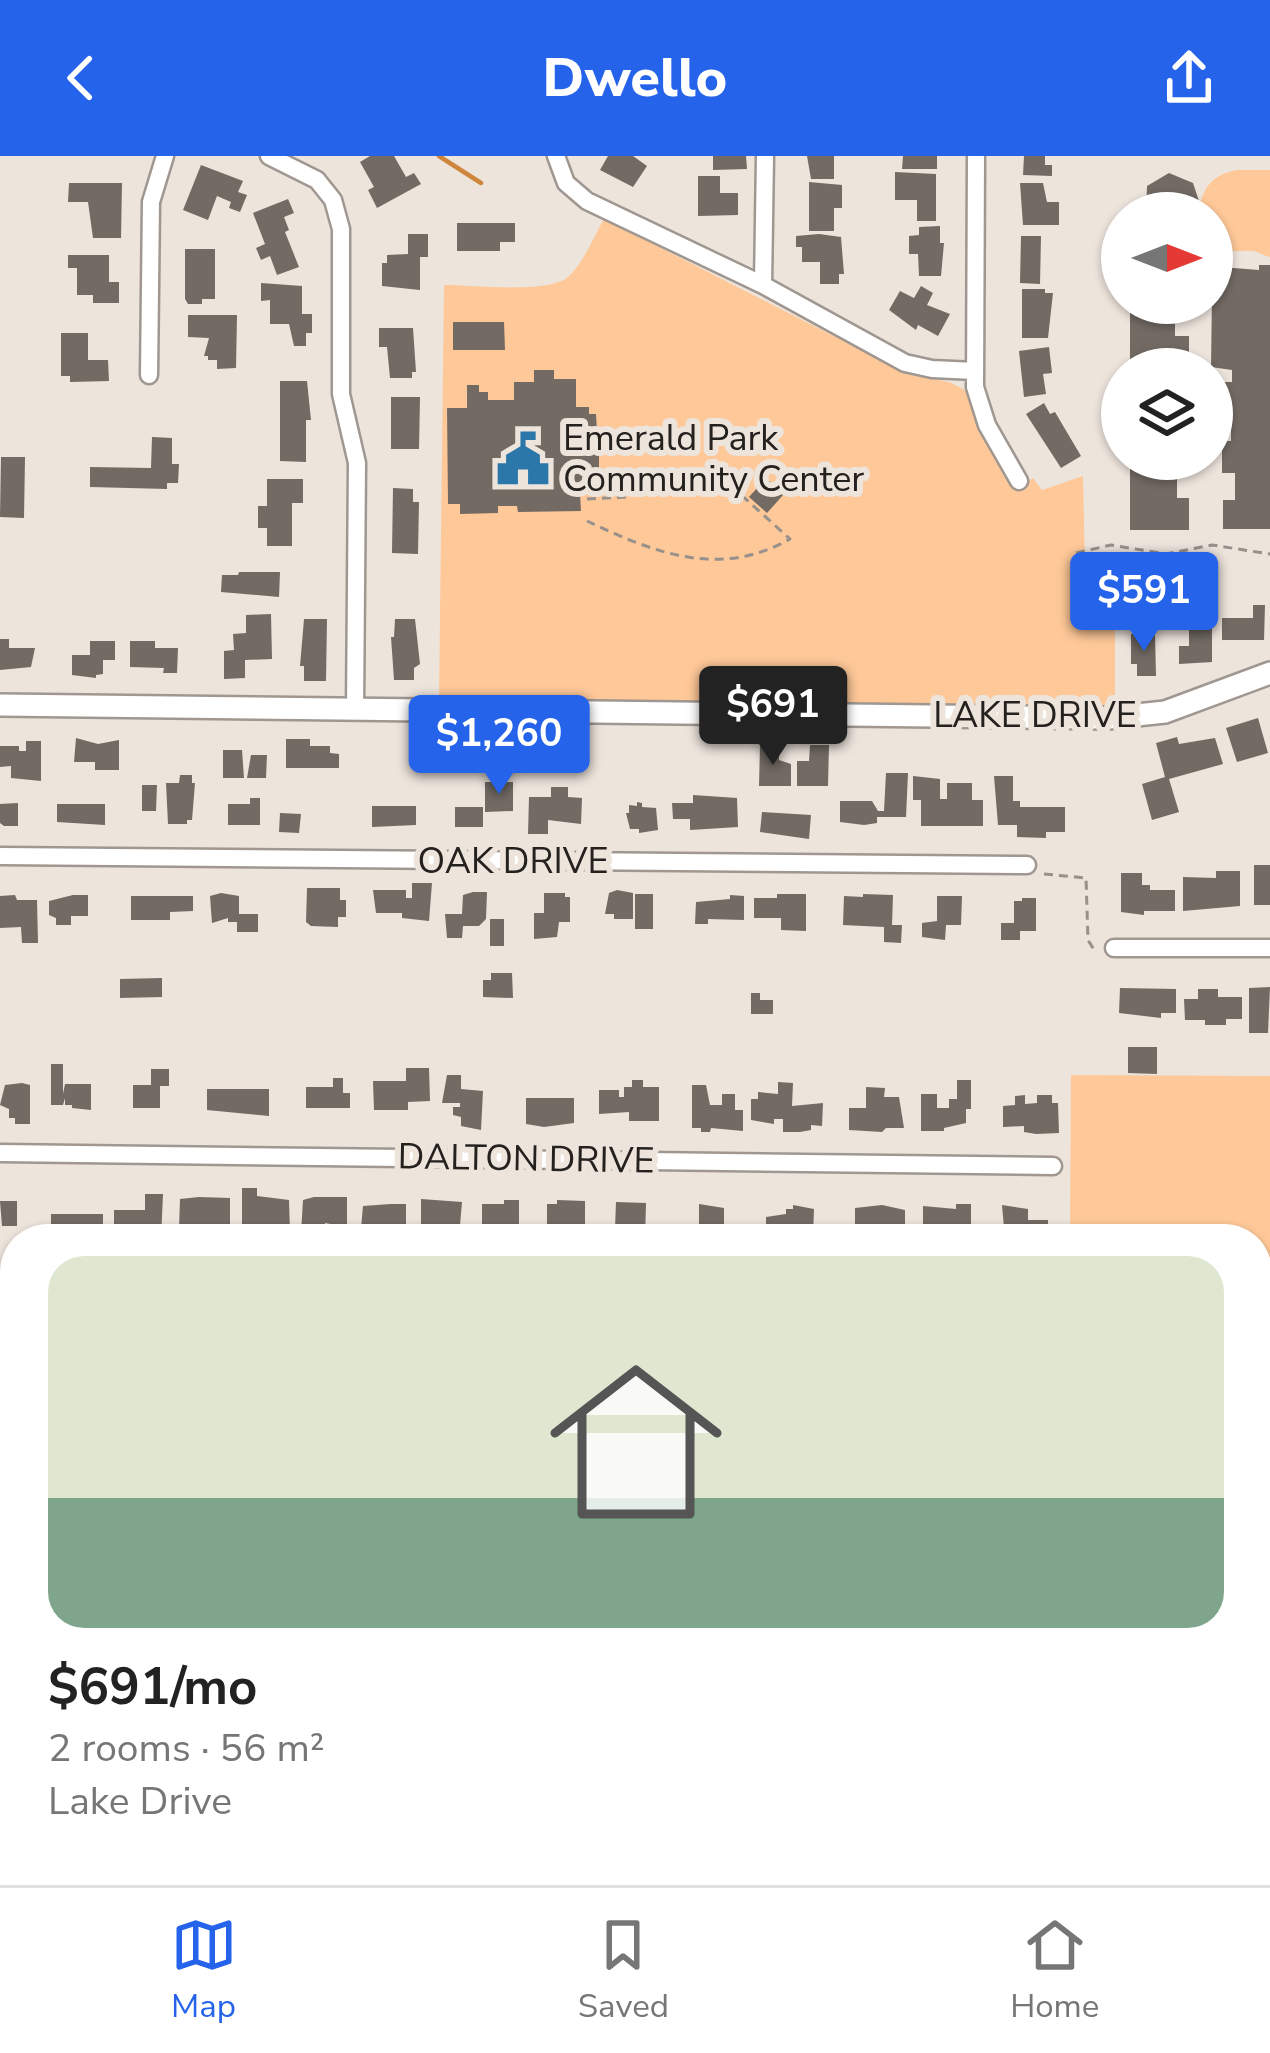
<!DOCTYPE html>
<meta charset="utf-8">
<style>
:root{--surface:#fff;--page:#f2f2f2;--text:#222;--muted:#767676;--line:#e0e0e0;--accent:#2563eb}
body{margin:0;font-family:"Nunito Sans",sans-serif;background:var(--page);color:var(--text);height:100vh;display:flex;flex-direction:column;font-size:45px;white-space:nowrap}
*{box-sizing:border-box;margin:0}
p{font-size:39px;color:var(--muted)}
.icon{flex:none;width:66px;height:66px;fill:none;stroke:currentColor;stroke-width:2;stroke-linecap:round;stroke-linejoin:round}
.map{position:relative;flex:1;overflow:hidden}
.details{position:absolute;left:0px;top:1068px;width:1272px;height:663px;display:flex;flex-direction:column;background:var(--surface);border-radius:48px 48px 0 0;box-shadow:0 3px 9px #0004}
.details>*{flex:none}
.needle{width:78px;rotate:90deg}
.fabs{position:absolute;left:1101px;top:36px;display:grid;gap:24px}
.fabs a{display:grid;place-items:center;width:132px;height:132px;border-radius:50%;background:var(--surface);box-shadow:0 3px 9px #0004;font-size:60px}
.price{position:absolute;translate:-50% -102px;padding:0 27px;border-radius:12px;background:var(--accent);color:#fff;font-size:39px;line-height:78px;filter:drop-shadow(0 3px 6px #0008)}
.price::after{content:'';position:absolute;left:50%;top:72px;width:36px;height:27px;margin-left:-18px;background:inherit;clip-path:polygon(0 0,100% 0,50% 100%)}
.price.current{background:#222;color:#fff}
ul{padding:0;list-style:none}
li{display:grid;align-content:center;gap:24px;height:636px;padding:0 48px}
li+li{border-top:3px solid var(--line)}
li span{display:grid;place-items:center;height:372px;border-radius:36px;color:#555}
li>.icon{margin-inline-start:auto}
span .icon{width:216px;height:216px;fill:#fffc;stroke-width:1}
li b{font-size:51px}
header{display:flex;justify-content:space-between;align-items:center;height:156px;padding:0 48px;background:var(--accent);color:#fff;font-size:54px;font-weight:800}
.tabs{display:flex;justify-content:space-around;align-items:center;height:168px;border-top:3px solid var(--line);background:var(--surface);font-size:33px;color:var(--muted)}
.tabs a{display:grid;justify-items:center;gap:6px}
.tabs .current{color:var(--accent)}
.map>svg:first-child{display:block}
</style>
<header><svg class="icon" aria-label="back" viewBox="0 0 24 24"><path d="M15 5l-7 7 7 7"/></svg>Dwello<svg class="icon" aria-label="share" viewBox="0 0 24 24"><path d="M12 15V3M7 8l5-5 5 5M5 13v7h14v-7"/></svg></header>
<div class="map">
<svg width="1270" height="1729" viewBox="0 0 1270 1729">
<rect width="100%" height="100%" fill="#ede4dc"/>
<path fill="#fec898" d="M 1237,14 L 1270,14 L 1270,101 C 1264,100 1259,96 1254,95 C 1236,94 1228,99 1212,86 L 1212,57 L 1200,57 C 1200,33 1213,18 1237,14 Z
M 604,63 L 910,219 L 949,226 L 965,234 L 985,282 L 1014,334 L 1033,322 L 1042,334 L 1083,320 L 1085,415 L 1115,416 L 1115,551 L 439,545 L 444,129 C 472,129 548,138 568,121 C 583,108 594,80 604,63 Z
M 1071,919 L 1270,920 L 1270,1112 L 1257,1112 L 1257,1083 L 1070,1083 Z"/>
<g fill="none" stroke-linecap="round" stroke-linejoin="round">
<path stroke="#ce853c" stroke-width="4.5" d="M 439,0 L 481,27"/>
</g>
<path fill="#726a63" d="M 370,0 L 394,0 L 406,21 L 414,17 L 421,28 L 377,52 L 368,34 L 374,31 L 360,6 Z
M 608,0 L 633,0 L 647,10 L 633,31 L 600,14 Z
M 713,0 L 746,0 L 747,13 L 713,14 Z
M 807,0 L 834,0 L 834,23 L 811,23 Z
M 903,0 L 937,0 L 937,13 L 902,13 Z
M 1024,0 L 1045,0 L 1045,9 L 1052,9 L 1052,20 L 1023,19 Z
M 201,9 L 243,25 L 238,36 L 247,39 L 240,56 L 229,52 L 231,46 L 217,40 L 208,64 L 183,54 Z
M 895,16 L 936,18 L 936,65 L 917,65 L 917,44 L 895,44 Z
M 1169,17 L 1193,27 L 1199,45 L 1196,57 L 1146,57 L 1147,30 Z
M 698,20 L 720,20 L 720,37 L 738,37 L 738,59 L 698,60 Z
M 809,26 L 842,29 L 842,52 L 834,52 L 834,75 L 809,75 Z
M 69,27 L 122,27 L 121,82 L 93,82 L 88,46 L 68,46 Z
M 1020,27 L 1043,27 L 1047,46 L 1059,46 L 1059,69 L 1023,69 Z
M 288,43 L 294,57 L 284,61 L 289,74 L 285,76 L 299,111 L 277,119 L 270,100 L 261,104 L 256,92 L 265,88 L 253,57 Z
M 457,67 L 515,67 L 515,86 L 500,86 L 500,95 L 457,95 Z
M 940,70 L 940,87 L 944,87 L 941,120 L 919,120 L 918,98 L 909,98 L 909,80 L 919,79 L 919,71 Z
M 408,78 L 428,78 L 428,101 L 420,101 L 420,134 L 382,130 L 382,107 L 387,107 L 387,99 L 408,98 Z
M 819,78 L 841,81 L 844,118 L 839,118 L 839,128 L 820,128 L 820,106 L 802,106 L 802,91 L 796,91 L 796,80 Z
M 1021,80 L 1041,80 L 1040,128 L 1020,127 Z
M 185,93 L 215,93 L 215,143 L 202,143 L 202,148 L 188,148 L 185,143 Z
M 68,99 L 109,99 L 109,126 L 119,126 L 119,147 L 93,147 L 93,139 L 77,139 L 77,112 L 68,112 Z
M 1259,109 L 1270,109 L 1270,373 L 1223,373 L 1223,344 L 1235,344 L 1235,317 L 1222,317 L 1222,285 L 1231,285 L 1231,272 L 1212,272 L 1212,226 L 1232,226 L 1232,214 L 1211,211 L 1212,138 L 1221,138 L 1221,111 L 1259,114 Z
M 261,127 L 302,130 L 302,158 L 312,158 L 312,177 L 306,177 L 306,190 L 294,190 L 289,168 L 270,168 L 270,144 L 261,145 Z
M 921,130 L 933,137 L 927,149 L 950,158 L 938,180 L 918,169 L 916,174 L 889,154 L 900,135 L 914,142 Z
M 1022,133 L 1045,133 L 1045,137 L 1053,137 L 1048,182 L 1022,182 Z
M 1130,147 L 1189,147 L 1189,154 L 1175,154 L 1175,180 L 1189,180 L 1189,212 L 1130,211 Z
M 188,159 L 237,159 L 236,212 L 217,213 L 217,204 L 208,204 L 208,200 L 204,200 L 209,182 L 188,181 Z
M 453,166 L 504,166 L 505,194 L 453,194 Z
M 379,172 L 413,172 L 416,216 L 412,216 L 412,222 L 390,222 L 387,191 L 379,191 Z
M 61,177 L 88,177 L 88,204 L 108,204 L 109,225 L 70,226 L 70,220 L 61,220 Z
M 1049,191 L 1052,217 L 1043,218 L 1046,238 L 1024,241 L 1019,195 Z
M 534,214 L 554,214 L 554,223 L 576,223 L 576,251 L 589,251 L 589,258 L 596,258 L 597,275 L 589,275 L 590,284 L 599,284 L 599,322 L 591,322 L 591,338 L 580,338 L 581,355 L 518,356 L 517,350 L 498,350 L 498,357 L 460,358 L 460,348 L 448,348 L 447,252 L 467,252 L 467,229 L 479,229 L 479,236 L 488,236 L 488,244 L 514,244 L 514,226 L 534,226 Z
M 280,225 L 307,225 L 311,264 L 306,264 L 306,306 L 280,305 Z
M 391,241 L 420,241 L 419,293 L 391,293 Z
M 1044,247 L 1050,258 L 1055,256 L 1081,300 L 1061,312 L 1026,258 Z
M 152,281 L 172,282 L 172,308 L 179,308 L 178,327 L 167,327 L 167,333 L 90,331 L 90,311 L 151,312 Z
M 1,301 L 25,301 L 24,362 L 0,361 Z
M 1130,303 L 1190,303 L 1190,317 L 1177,317 L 1177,342 L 1189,342 L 1189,374 L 1130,374 Z
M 766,322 L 784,338 L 767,357 L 749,341 Z
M 267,323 L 303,323 L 303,347 L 292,347 L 292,390 L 267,390 L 267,372 L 258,372 L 258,350 L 267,350 Z
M 393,332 L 413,333 L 413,346 L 419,346 L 418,398 L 392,397 Z
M 239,416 L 280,416 L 279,441 L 221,436 L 222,419 L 238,419 Z
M 1253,449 L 1265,449 L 1264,484 L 1222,484 L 1222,462 L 1253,462 Z
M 271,458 L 272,503 L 245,504 L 245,522 L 224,523 L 224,495 L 234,494 L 233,478 L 246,477 L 246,459 Z
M 304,463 L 327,463 L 326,525 L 304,525 L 304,510 L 300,510 Z
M 395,463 L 415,463 L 420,508 L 414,512 L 414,524 L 394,524 L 391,481 L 394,481 Z
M 1189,469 L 1212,470 L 1212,506 L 1179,508 L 1179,490 L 1189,490 Z
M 1131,478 L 1155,479 L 1156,520 L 1137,520 L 1137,508 L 1131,508 Z
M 0,483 L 9,483 L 9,492 L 35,492 L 31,511 L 0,514 Z
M 90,485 L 115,485 L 115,504 L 103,504 L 103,518 L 96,519 L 96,522 L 72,519 L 72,499 L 90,499 Z
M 130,485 L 155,485 L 155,492 L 178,492 L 177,517 L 163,517 L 164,512 L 130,511 Z
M 1258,562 L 1268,597 L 1237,606 L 1226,572 Z
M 1177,581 L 1179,588 L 1215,582 L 1223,608 L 1169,623 L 1179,656 L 1152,664 L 1142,628 L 1165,621 L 1156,587 Z
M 76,582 L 98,588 L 119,584 L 119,614 L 95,614 L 95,606 L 74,606 Z
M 286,583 L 310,583 L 310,590 L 330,590 L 330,597 L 339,598 L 339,612 L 286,612 Z
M 26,585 L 41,585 L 41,625 L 11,622 L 11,610 L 0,611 L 0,590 L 19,590 L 19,595 L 26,595 Z
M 810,589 L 829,589 L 828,630 L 797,630 L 797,605 L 809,605 Z
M 760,590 L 779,590 L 779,604 L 791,608 L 791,630 L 759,630 Z
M 223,594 L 242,594 L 244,622 L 223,622 Z
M 251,599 L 267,599 L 266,622 L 247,622 Z
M 886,617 L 908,617 L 906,661 L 877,661 L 877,667 L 864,669 L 840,666 L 840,645 L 872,645 L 878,655 L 884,655 Z
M 180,619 L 192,619 L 192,627 L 195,627 L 192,664 L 187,664 L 187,668 L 168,668 L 166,627 L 179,627 Z
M 913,620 L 940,623 L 940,643 L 947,643 L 947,627 L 972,627 L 972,644 L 983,644 L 983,670 L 921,670 L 921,644 L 913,644 Z
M 994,620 L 1013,620 L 1013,645 L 1020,645 L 1020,651 L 1065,651 L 1065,676 L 1046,676 L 1046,682 L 1017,681 L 1017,669 L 998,669 Z
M 485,626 L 513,626 L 513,655 L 485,656 Z
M 142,629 L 157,629 L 156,655 L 142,655 Z
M 551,631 L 568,631 L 568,641 L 582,642 L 581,668 L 548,664 L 548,678 L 528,678 L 529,641 L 551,641 Z
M 693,639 L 737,642 L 738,671 L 690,674 L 690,663 L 673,663 L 672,647 L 693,647 Z
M 250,642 L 260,642 L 260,669 L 228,669 L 228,648 L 250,648 Z
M 637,646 L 642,647 L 642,651 L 656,652 L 658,674 L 639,677 L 639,673 L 630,673 L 626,657 L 629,657 L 629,649 L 637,650 Z
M 18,647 L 18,670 L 4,670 L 0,667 L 0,648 Z
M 57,648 L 105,648 L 105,669 L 57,666 Z
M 372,650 L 416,650 L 416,669 L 372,671 Z
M 455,651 L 483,651 L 483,671 L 455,671 Z
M 762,656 L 811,659 L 809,683 L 760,676 Z
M 280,657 L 301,658 L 299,677 L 279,676 Z
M 1254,709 L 1270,709 L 1270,749 L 1254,749 Z
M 1216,715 L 1240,715 L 1240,750 L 1183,755 L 1183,721 L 1216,722 Z
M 1121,717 L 1142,717 L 1142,729 L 1150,729 L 1150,734 L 1175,734 L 1175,755 L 1144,755 L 1144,759 L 1121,756 Z
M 412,727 L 432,727 L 429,765 L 402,762 L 402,757 L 376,757 L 373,734 L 406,734 L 406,742 L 412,742 Z
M 307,732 L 340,732 L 340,744 L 346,744 L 346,761 L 338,761 L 338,771 L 311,770 L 306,766 Z
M 617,734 L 633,737 L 633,763 L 614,763 L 614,758 L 605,758 L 609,737 Z
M 473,736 L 487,736 L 486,763 L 479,770 L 463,770 L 462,782 L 447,782 L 445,758 L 462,758 L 463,739 Z
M 221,737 L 239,740 L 239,758 L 258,758 L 258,776 L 237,776 L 237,766 L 228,766 L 228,762 L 212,767 L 210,740 Z
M 544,737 L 565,737 L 565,741 L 570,741 L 570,766 L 559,766 L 557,781 L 534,783 L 534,757 L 544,757 Z
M 635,738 L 653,738 L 653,773 L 635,773 Z
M 777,738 L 806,738 L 806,775 L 781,774 L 781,762 L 754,762 L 754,742 L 777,742 Z
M 863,738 L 893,739 L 892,769 L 902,769 L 901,787 L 884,786 L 884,771 L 843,769 L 844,740 L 863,741 Z
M 15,739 L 17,744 L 37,744 L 38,787 L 22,787 L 21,771 L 0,772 L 0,740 Z
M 73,739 L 88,739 L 88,760 L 71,760 L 71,769 L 56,769 L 56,762 L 49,759 L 49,745 Z
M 730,739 L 744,740 L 744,764 L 708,763 L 708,768 L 695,768 L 696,746 L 730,743 Z
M 131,740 L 193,740 L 193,755 L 170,756 L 170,764 L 131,764 Z
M 937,740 L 962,740 L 961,769 L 946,769 L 945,784 L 922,781 L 922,767 L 937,765 Z
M 1022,742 L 1036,742 L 1036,775 L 1020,775 L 1020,784 L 1001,784 L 1001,767 L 1014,767 L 1014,745 L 1022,745 Z
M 490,763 L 504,763 L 504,790 L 490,790 Z
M 491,817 L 512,817 L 513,842 L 483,841 L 483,824 L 491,824 Z
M 162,822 L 162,841 L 120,842 L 120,823 Z
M 1270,831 L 1268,877 L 1249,877 L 1249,832 Z
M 1120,832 L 1176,833 L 1176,857 L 1161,857 L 1161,862 L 1119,857 Z
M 1198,833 L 1218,833 L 1218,841 L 1242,841 L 1242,863 L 1226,863 L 1226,869 L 1205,869 L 1205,864 L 1185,864 L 1184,843 L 1198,843 Z
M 751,837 L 760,837 L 760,844 L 773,844 L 773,858 L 751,858 Z
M 1128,891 L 1157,891 L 1157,918 L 1128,917 Z
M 51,908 L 63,908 L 63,938 L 65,928 L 91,928 L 91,954 L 72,952 L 72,949 L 65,949 L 65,942 L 63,949 L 51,949 Z
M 406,912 L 429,912 L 430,945 L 408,946 L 408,954 L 374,954 L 373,925 L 406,925 Z
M 151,913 L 169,913 L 169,930 L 160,930 L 160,952 L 133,952 L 133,929 L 151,929 Z
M 447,919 L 461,919 L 461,933 L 483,935 L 481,974 L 461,970 L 461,961 L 453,959 L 453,951 L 460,951 L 460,947 L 442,947 Z
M 333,922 L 343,922 L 343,937 L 350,937 L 350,952 L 306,952 L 306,931 L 333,931 Z
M 632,924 L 643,924 L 643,931 L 659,931 L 659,965 L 629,965 L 629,956 L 599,958 L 599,934 L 619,934 L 619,941 L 624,941 L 624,931 L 632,931 Z
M 957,924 L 971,924 L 971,953 L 966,953 L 966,967 L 944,972 L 944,975 L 921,975 L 921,938 L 937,938 L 937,952 L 949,952 L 949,943 L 957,943 Z
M 778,926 L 793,927 L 792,950 L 823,947 L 822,970 L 811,969 L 811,974 L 800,976 L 783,976 L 783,963 L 774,963 L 774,968 L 751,964 L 751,943 L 758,943 L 758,936 L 778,938 Z
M 22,927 L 30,929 L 30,968 L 15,968 L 15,962 L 9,962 L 9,953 L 0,949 L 5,929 Z
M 692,929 L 706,929 L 710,949 L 722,949 L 722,938 L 735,938 L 735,954 L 743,954 L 743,975 L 711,972 L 710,976 L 701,976 L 701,972 L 692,972 Z
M 866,931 L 885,932 L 884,941 L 899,941 L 904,972 L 886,972 L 882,976 L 849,974 L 849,952 L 866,952 Z
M 207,933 L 269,933 L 269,960 L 207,954 Z
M 1025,939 L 1025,948 L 1037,947 L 1037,939 L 1052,939 L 1052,947 L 1058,947 L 1059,977 L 1036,978 L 1024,976 L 1024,970 L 1003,971 L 1003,950 L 1015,949 L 1015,940 Z
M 526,942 L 574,942 L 574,967 L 544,971 L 526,968 Z
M 242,1032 L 257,1032 L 257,1040 L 289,1044 L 290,1077 L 274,1077 L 274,1070 L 258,1070 L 258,1083 L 242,1083 Z
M 145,1038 L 163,1038 L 161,1083 L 114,1083 L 114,1054 L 145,1054 Z
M 199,1041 L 230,1042 L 230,1083 L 204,1083 L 204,1074 L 179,1073 L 180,1043 Z
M 314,1041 L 347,1041 L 347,1071 L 325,1067 L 325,1077 L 301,1077 L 303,1044 Z
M 421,1043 L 462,1046 L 459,1081 L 439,1080 L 439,1072 L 421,1071 Z
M 504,1044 L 519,1044 L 519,1072 L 503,1071 L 502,1081 L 489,1080 L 489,1071 L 482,1071 L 482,1048 L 504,1048 Z
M 557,1044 L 585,1045 L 585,1071 L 572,1071 L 571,1080 L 559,1080 L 559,1071 L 547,1071 L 547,1048 L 557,1048 Z
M 0,1045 L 17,1045 L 17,1070 L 2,1070 Z
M 616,1046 L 646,1047 L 645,1083 L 597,1083 L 597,1073 L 615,1073 Z
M 391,1048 L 406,1048 L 406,1083 L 376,1080 L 376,1083 L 360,1083 L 363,1050 Z
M 699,1048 L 724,1052 L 724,1075 L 713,1075 L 713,1083 L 672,1083 L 672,1072 L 699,1072 Z
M 956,1048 L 971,1048 L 971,1081 L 956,1081 L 956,1073 L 923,1073 L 923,1050 L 956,1053 Z
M 793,1049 L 814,1053 L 813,1079 L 766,1077 L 766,1061 L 786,1058 L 786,1053 L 793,1053 Z
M 882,1049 L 905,1054 L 905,1081 L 874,1083 L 874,1069 L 855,1069 L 855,1052 Z
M 1002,1049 L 1028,1053 L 1028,1064 L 1048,1064 L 1048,1081 L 1005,1083 Z
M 51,1058 L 103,1058 L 103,1083 L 51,1083 Z
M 0,1219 L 15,1219 L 14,1248 L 0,1248 Z
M 7,1539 L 15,1539 L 15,1570 L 9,1570 L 11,1603 L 0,1604 L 0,1544 L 7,1544 Z
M 1270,1602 L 1270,1650 L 1266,1656 L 1257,1650 L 1257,1620 Z
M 6,1679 L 15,1679 L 15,1706 L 0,1706 L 0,1682 Z"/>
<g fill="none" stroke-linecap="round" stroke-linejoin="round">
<defs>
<path id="street" d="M 269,0 L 317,24 L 333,44 L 341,73 L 341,238 L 357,307 L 355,554
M 556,0 L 566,27 L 587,45 L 763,129 L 905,207 L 932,213 L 975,215
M 976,0 L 975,231 L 987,269 L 1019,325
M 763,129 L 765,0
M 149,219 L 151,46 L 165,0
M 0,700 L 1027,709
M 1114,792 L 1270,792
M 0,997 L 1053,1010
M 1257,1193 L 1270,1193
M 0,1290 L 15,1290
M 1257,1350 L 1270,1350
M 0,1490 L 15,1490
M 0,1645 L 15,1645
M 140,1716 L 140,1729"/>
<path id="secondary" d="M 0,549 L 1108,562 L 1165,556 L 1270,517"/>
</defs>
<use href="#street" stroke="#9f9790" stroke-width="21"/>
<use href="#secondary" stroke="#9f9790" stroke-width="26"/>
<path stroke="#98918b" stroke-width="3" stroke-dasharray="9 6" stroke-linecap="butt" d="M 587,343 L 628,341 L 680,320 L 711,319 L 738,336 L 790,383 C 719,423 655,397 587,365
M 1076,397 L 1111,389 L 1166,398 L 1212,389 L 1270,398
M 1044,718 L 1086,722 L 1088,784 L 1096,797"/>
<use href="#street" stroke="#fff" stroke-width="16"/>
<use href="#secondary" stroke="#fff" stroke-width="21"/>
</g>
<defs>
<symbol id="civic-bare" viewBox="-9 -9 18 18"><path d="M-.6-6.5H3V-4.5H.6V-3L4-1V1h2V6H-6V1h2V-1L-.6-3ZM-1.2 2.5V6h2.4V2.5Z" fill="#2b77aa" stroke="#ede4dc" stroke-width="2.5" paint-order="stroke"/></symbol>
</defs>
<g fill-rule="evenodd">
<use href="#civic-bare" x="485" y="265" width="76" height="76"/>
</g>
<g text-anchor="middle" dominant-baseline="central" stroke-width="12" stroke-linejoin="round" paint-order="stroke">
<g font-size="36" fill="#24211e" stroke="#ede4dc" text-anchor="start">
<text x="563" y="282">Emerald Park<tspan x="563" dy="41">Community Center</tspan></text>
</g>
<g font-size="36" fill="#24211e" stroke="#ede4dc">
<text x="1035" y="559">LAKE DRIVE</text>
<text x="513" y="705">OAK DRIVE</text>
<text transform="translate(526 1003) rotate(1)">DALTON DRIVE</text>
</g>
</g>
</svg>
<div class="fabs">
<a><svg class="needle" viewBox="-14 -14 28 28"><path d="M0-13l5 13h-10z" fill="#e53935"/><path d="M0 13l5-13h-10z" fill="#767676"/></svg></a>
<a><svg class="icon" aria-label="layers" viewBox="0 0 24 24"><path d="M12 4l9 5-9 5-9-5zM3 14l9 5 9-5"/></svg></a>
</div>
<b class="price" style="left:1144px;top:498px">$591</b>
<b class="price current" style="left:773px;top:612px">$691</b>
<b class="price" style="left:499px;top:641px">$1,260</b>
<section class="details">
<ul>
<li><span style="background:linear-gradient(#dfe7d0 65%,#7fa58c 0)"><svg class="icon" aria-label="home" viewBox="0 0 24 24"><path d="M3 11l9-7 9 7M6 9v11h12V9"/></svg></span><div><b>$691/mo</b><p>2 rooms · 56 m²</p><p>Lake Drive</p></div></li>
</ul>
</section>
</div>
<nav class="tabs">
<a class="current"><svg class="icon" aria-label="map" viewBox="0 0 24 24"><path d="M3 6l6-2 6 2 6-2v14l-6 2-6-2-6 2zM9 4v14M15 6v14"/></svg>Map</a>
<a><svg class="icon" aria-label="saved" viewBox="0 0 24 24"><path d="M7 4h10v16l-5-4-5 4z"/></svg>Saved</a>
<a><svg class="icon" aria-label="home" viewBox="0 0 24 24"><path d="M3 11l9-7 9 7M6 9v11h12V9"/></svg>Home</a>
</nav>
